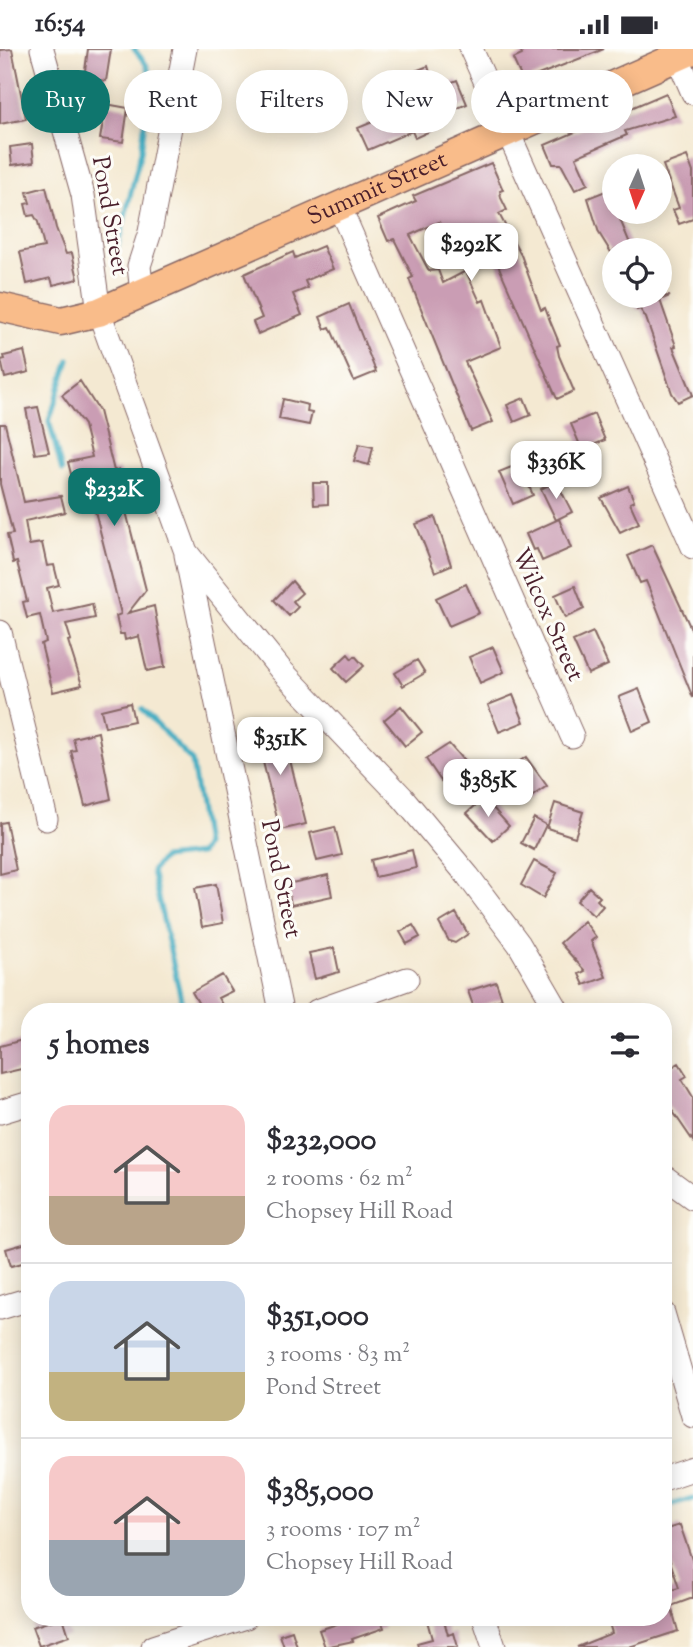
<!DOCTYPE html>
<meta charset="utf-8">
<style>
:root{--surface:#fff;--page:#f2f2f3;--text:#2b2b33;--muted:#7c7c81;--line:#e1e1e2;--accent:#0f766e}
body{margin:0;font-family:"Sorts Mill Goudy",serif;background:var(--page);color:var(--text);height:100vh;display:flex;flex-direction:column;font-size:26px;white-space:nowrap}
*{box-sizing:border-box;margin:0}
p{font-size:23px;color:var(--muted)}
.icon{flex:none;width:38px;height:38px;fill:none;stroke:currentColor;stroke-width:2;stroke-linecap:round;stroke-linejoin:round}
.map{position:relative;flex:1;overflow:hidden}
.side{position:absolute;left:21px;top:954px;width:651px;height:623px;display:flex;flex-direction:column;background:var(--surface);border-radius:28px;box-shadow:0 4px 18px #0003}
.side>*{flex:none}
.hud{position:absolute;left:21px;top:21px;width:651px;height:63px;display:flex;gap:14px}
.needle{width:46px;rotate:183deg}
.controls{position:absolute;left:602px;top:105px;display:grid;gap:14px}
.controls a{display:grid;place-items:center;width:70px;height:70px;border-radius:50%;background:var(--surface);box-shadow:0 4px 18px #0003;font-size:35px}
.price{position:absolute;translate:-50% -60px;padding:0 16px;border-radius:14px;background:#fff;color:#222;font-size:23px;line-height:46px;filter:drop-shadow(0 2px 4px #0008)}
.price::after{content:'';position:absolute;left:50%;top:42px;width:21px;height:16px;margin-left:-10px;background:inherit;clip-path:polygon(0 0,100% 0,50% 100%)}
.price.on{background:var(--accent);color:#fff}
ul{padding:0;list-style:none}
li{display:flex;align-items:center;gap:21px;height:175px;padding:0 28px}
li+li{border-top:2px solid var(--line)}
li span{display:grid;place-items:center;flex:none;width:196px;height:140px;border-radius:21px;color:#555}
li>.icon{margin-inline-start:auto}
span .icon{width:84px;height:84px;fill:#fffc;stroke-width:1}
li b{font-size:30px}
h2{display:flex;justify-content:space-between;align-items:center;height:84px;padding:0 28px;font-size:30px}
.tag{padding:0 24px;border-radius:32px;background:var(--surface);box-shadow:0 4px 18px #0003;font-size:24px;line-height:63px}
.tag.on{background:var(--accent);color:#fff}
.status{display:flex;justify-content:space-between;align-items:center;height:49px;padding:0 35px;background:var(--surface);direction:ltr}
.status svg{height:19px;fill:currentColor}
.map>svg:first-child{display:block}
</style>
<div class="status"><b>16:54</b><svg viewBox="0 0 49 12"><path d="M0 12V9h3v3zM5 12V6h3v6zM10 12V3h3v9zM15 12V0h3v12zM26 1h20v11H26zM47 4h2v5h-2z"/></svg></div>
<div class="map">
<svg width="693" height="1598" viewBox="0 0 693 1598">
<rect width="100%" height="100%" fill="#fdfcf7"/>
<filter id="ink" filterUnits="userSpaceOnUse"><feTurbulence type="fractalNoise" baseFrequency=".0143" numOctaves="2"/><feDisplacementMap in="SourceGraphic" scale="14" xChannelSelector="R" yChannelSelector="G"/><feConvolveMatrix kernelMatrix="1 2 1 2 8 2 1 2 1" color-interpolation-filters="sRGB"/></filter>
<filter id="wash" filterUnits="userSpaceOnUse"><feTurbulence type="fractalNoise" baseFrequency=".00686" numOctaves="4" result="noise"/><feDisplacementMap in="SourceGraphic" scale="28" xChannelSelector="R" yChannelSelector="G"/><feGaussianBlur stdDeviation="1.57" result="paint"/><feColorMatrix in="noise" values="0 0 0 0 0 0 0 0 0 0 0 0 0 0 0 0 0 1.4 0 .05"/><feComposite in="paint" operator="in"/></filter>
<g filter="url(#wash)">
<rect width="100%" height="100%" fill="#f4e9d2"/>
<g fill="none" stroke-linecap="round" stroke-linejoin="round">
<path stroke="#44aec3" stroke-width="5" d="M 117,201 L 141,102 L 151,27 L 146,15 L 134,0
M 62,422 L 49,372 L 69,311
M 142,660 L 192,712 L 205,796 L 200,805 L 163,809 L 152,822 L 182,954 L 179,962
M 663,1458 L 693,1449"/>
</g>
<g id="blocks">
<path fill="#ca9db4" d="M 12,0 L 26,70 L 0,75 L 0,1 Z
M 88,0 L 111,0 L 106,32 L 84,29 Z
M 520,0 L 604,0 L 523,32 L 513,10 L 522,6 Z
M 428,17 L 435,40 L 457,31 L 467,55 L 435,69 L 428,78 L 430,82 L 415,89 L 412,82 L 368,101 L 358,79 L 419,54 L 405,26 Z
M 666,44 L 675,67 L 625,82 L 627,86 L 576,108 L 588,135 L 575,141 L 561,115 L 553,115 L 545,96 Z
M 106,55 L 128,59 L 123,93 L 100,90 Z
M 32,95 L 34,113 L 12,116 L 10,98 Z
M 687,107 L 693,123 L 693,170 L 679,175 L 673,161 L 679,159 L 663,116 Z
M 491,114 L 503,141 L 500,142 L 501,149 L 507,161 L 499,165 L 521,206 L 541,261 L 545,259 L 550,272 L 560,296 L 557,297 L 559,307 L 574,342 L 557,350 L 484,184 L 450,197 L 439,173 L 410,186 L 429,222 L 438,221 L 443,234 L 466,222 L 480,253 L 484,251 L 501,298 L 465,313 L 493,373 L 471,382 L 409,230 L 413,228 L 394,190 L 388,192 L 378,169 L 416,152 L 413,147 Z
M 46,138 L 56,179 L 66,205 L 72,204 L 78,230 L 53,236 L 51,229 L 27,235 L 20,203 L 44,198 L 38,173 L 34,166 L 28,167 L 25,155 L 30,154 L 27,143 Z
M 608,141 L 614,163 L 617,163 L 631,197 L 614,201 L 612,205 L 599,184 L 588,149 Z
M 323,197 L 333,220 L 305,232 L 308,239 L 293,245 L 302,266 L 258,285 L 253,273 L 262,269 L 244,225 L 293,203 L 295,209 Z
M 631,247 L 670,247 L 660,251 L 676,297 L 673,298 L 693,346 L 678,353 L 672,344 L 646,269 L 640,260 L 637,261 Z
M 349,255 L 376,323 L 354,332 L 330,278 L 325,280 L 320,268 Z
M 24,302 L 29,323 L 5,329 L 1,311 L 5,310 L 4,307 Z
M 80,332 L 99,362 L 114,422 L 119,420 L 124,438 L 120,439 L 146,541 L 128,564 L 154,557 L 165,618 L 147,622 L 139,587 L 125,591 L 124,585 L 120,585 L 116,567 L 121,565 L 91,446 L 87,439 L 75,441 L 68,413 L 92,408 L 84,376 L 62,346 Z
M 524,349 L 531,366 L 514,373 L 507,356 Z
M 283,350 L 308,356 L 307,363 L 312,364 L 309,376 L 279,370 Z
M 38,358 L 49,403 L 35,405 L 26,360 Z
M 594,365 L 605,391 L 582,401 L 571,375 Z
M 0,375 L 5,375 L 24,453 L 61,447 L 65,463 L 25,472 L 29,496 L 42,494 L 47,517 L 54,516 L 59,536 L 47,539 L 53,564 L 92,555 L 95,569 L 66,575 L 71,591 L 68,592 L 82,636 L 53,643 L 41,595 L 46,593 L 40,566 L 27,569 L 23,553 L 27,552 L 17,513 L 13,514 L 11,503 L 7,486 L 13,485 L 0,435 Z
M 359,395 L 373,398 L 369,416 L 354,412 Z
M 519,415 L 533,446 L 513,455 L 499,423 Z
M 556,432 L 572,463 L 556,471 L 541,440 Z
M 313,434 L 328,434 L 328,455 L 314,456 Z
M 628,437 L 634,452 L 630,454 L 639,474 L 620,483 L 601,449 Z
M 435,468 L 451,516 L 435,523 L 416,475 Z
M 559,470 L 571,499 L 542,512 L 537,500 L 533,501 L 526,485 Z
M 652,496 L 693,584 L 693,649 L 646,532 L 640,534 L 628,507 Z
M 292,532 L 302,544 L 293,552 L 298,558 L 289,567 L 274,551 Z
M 466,535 L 479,564 L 449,577 L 436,549 Z
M 575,537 L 584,560 L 565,569 L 555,546 Z
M 593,583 L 608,616 L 588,625 L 573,592 Z
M 493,598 L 504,623 L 480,634 L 469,608 Z
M 348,605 L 352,610 L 355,607 L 364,617 L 346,633 L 333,619 Z
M 417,611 L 425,624 L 403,637 L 395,624 Z
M 639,640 L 652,673 L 632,682 L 619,648 Z
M 513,646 L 524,673 L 499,683 L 488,656 Z
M 130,654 L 134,672 L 105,678 L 101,661 Z
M 401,657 L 422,683 L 405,697 L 384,671 Z
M 281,675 L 306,775 L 280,781 L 255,681 Z
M 98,683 L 111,750 L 85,757 L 71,702 L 76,701 L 73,689 Z
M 449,695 L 476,726 L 462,736 L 452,723 L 441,732 L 426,710 Z
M 526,708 L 547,737 L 528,750 L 507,721 Z
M 484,749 L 509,777 L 493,792 L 467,764 Z
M 555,754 L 583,763 L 575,788 L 547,779 Z
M 534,769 L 546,776 L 534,801 L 521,794 Z
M 6,773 L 16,821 L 0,825 L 0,774 Z
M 335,778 L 342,806 L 317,812 L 310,784 Z
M 412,801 L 416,819 L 375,828 L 371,811 Z
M 534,812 L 557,824 L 543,849 L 521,836 Z
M 328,826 L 332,847 L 291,856 L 287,835 Z
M 216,835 L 223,874 L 202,878 L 195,839 Z
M 589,838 L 600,848 L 597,851 L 603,857 L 594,867 L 577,852 Z
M 456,864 L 468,885 L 455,894 L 449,892 L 439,874 Z
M 584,872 L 596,888 L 591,892 L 606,928 L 584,936 L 579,925 L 585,922 L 560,894 Z
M 413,876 L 420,888 L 407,895 L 400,883 Z
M 334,899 L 339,923 L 315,930 L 309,904 Z
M 222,926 L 232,942 L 218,949 L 226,962 L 203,962 L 192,943 Z
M 496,933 L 502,950 L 474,959 L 468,942 Z
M 30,989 L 30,1018 L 0,1025 L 0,997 Z
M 663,1005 L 672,1018 L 679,1014 L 687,1027 L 682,1030 L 693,1048 L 693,1092 L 663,1048 Z
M 30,1193 L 30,1212 L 11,1217 L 6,1200 Z
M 680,1476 L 693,1514 L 693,1549 L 671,1557 L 678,1582 L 629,1598 L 577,1598 L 612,1584 L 607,1568 L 663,1568 L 663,1543 L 679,1539 L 663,1491 L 663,1481 Z
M 63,1568 L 69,1587 L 39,1597 L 32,1578 Z
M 358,1568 L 380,1568 L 384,1579 L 352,1590 L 353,1592 L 325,1598 L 319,1581 Z
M 426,1568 L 443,1568 L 448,1586 L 454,1584 L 458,1598 L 418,1598 L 417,1594 L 432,1590 Z
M 292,1582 L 297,1598 L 284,1598 L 280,1586 Z"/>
</g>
</g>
<g filter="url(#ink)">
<use href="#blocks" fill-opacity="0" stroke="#866665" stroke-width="2"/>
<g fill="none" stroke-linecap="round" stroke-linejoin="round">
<defs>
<path id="minor" d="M 42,0 L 83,146 L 99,263 L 186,503 L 281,621 L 402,748 L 468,827 L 519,895 L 558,962
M 471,0 L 693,498
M 674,0 L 693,44
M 339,157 L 572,687
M 142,244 L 139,217 L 150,183 L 185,0
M 186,506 L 281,962
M 0,583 L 46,770
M 317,962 L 407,930
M 0,1063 L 30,1054
M 663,1127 L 693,1149
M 0,1259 L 30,1250
M 663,1264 L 693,1367
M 663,1430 L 693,1420
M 484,1568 L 494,1598
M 153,1598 L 246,1568"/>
<g id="major">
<path id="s1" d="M 0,258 L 61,272 L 99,263 L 693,1"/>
</g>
</defs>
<use href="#minor" stroke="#866665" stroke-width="25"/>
<use href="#major" stroke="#866665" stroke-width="31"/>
<use href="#minor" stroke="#fff" stroke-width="23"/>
<use href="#major" stroke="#f9bc8a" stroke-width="28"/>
</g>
</g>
<g text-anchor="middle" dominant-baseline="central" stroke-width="6" stroke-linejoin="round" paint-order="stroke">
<g font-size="24" fill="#4a1f2b" stroke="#fdfcf7">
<text stroke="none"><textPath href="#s1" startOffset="406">Summit Street</textPath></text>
<text transform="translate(109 167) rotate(80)">Pond Street</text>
<text transform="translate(547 566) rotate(66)">Wilcox Street</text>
<text transform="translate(280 830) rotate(78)">Pond Street</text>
</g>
</g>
</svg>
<div class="controls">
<a><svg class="needle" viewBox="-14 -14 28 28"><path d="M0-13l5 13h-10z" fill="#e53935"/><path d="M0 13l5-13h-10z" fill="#7c7c81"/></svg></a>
<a><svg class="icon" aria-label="locate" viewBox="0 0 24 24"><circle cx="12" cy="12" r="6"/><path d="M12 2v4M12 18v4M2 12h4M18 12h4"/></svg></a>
</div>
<b class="price" style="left:471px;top:234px">$292K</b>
<b class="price" style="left:556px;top:452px">$336K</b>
<b class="price on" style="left:114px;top:479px">$232K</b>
<b class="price" style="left:280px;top:728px">$351K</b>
<b class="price" style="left:488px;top:770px">$385K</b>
<div class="hud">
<a class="tag on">Buy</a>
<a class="tag">Rent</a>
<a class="tag">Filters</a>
<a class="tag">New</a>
<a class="tag">Apartment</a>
</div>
<section class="side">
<h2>5 homes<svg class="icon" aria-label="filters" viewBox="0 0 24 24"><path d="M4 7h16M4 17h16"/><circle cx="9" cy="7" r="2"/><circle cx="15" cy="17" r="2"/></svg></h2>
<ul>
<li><span style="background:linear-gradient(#f6c9c9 65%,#b9a48a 0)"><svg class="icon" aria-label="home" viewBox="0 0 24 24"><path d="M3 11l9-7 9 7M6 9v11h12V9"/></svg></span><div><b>$232,000</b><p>2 rooms · 62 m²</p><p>Chopsey Hill Road</p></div></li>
<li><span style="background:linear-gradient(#c9d6e8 65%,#c2b280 0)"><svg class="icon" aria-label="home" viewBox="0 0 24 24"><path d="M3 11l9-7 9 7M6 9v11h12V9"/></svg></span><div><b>$351,000</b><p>3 rooms · 83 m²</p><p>Pond Street</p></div></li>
<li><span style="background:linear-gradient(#f6c9c9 60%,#9aa5b1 0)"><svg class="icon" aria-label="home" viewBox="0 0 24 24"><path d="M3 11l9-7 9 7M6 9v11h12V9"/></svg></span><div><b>$385,000</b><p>3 rooms · 107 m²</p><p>Chopsey Hill Road</p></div></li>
</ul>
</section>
</div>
